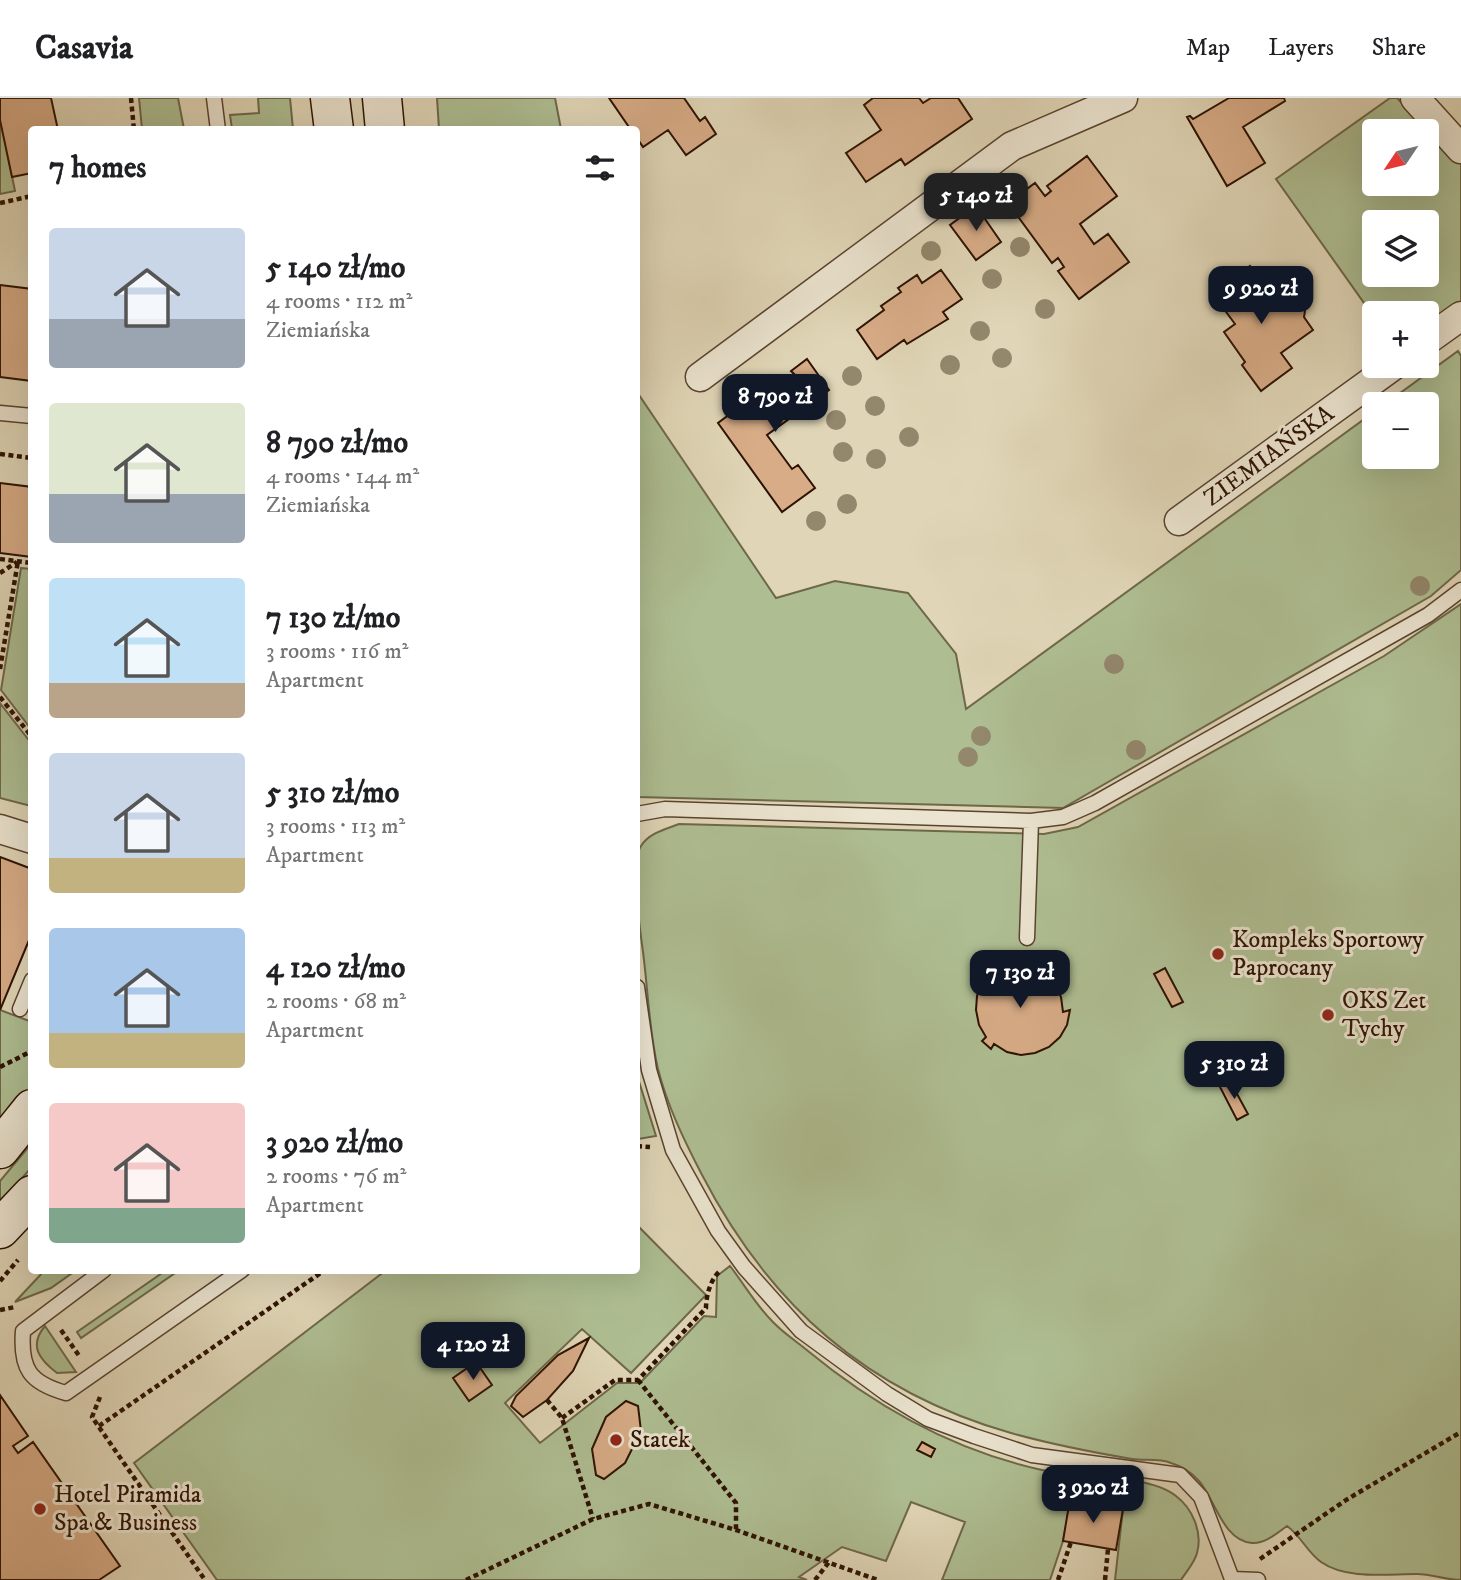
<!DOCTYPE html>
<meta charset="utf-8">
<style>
:root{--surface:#fff;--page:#f2f2f2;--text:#202124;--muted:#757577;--line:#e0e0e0;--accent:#111827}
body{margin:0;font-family:"IM FELL DW Pica",serif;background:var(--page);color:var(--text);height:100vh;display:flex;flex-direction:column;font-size:26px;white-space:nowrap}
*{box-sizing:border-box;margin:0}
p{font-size:23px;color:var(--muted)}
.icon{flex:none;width:38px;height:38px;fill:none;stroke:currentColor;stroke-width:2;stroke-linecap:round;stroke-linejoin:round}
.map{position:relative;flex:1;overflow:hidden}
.side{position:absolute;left:28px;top:28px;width:612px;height:1148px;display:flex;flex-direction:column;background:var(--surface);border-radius:7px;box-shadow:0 7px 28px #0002}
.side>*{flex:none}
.needle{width:46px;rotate:235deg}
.fabs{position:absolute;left:1362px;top:21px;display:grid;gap:14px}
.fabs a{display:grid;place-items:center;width:77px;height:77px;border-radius:7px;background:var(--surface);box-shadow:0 7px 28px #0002;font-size:35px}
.price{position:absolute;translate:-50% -60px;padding:0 16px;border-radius:14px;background:var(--accent);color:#fff;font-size:23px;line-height:46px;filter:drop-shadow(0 2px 4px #0008)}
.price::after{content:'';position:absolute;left:50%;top:42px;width:21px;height:16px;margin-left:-10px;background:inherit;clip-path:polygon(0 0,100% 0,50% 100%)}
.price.selected{background:#222;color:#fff}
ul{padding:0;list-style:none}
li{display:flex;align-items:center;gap:21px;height:175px;padding:0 21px}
li span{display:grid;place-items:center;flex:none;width:196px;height:140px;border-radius:7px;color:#555}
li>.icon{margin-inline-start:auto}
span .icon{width:84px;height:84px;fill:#fffc;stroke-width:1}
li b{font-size:30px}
h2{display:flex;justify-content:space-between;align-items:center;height:84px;padding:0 21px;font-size:30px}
header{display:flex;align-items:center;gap:42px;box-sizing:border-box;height:98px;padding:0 35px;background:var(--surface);border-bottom:2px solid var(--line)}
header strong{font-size:33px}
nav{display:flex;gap:38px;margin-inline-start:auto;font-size:24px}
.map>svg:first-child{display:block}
</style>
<header>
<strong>Casavia</strong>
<nav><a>Map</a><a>Layers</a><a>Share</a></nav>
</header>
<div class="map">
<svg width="1461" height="1482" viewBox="0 0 1461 1482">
<rect width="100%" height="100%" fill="#e0d6b7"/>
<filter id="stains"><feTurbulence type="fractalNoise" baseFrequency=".00286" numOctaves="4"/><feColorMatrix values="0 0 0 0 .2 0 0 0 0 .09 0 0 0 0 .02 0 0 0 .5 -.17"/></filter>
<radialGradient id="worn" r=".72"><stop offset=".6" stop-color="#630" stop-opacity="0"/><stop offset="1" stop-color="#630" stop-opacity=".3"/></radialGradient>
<path fill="#aebe92" stroke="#6e684a" stroke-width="2" fill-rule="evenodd" d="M 139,0 L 178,0 L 184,31 L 142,31 Z
M 258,0 L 290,0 L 293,31 L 232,31 L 230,17 L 259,15 Z
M 437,0 L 555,0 L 561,31 L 439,31 Z
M 1390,0 L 1397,0 L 1461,66 L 1461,206 L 1426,231 L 1426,215 L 1374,215 L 1374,219 L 1276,81 ZM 1374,33 L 1426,33 L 1426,86 L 1374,86 ZM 1374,124 L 1426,124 L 1426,177 L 1374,177 Z
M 0,19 L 15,93 L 0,96 Z
M 1458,253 L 1461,258 L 1461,472 L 1431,498 L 1063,710 L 637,699 L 637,294 L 776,500 L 835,483 L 908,495 L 956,556 L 966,611 L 1374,314 L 1374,359 L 1426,359 L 1426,306 L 1385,306 Z
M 21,470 L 31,471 L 31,631 L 1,592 Z
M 1461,506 L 1461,1482 C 1446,1482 1432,1476 1417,1476 C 1387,1476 1347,1482 1321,1464 C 1307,1454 1301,1438 1287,1428 C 1277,1435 1265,1446 1252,1445 C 1223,1443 1215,1401 1199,1383 C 1192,1375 1181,1368 1171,1365 C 1159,1360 1144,1363 1132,1361 C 1091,1354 1050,1346 1011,1335 C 867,1294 769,1207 701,1075 C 684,1042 667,1007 658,971 C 649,933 648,892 643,854 C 640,832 630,764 641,748 C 649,735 666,731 679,726 L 1044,736 L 1078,729 L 1384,558 Z
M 0,605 L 31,645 L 31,708 L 0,700 Z
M 0,912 L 32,924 L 31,991 L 0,1029 Z
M 637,977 L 656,1038 L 638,1041 L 637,1041 Z
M 31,1046 L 31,1070 L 0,1105 L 0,1083 Z
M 637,1127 L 706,1197 L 631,1275 L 582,1231 L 505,1305 L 540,1345 L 617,1285 L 640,1285 L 704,1218 L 716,1219 L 717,1178 L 730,1168 C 744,1186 756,1207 772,1223 C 782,1234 796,1243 808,1253 C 876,1309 956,1353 1042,1372 C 1078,1379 1149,1376 1176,1398 C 1192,1410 1203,1434 1197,1455 C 1195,1464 1186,1474 1181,1482 L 1115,1482 L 1123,1411 L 1071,1401 L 1063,1443 L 1050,1482 L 942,1482 L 965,1424 L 911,1404 L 886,1463 L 842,1449 L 799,1479 L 807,1482 L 217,1482 L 134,1365 L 385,1173 L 637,1172 Z
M 44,1173 L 75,1173 L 51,1190 L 15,1204 Z
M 165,1173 L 178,1173 L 81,1240 L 77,1234 Z
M 45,1228 L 76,1274 L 57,1275 C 40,1262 28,1248 45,1228 Z"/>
<path fill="#d7ac87" stroke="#2d1203" stroke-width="2" d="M 0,0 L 51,0 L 58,32 L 32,32 L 32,75 L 12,79 L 0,22 Z
M 609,0 L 684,0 L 700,23 L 705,19 L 716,36 L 686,57 L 668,32 L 643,49 L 637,40 L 637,32 L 631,32 Z
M 873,0 L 919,0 L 923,5 L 931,0 L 958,0 L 972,21 L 905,67 L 901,61 L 866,84 L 846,55 L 881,32 L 864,7 Z
M 1229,0 L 1284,0 L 1285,3 L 1243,29 L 1265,65 L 1227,88 L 1187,19 L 1190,18 L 1193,21 Z
M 1087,58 L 1117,98 L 1080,126 L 1094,146 L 1108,136 L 1129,164 L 1079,201 L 1058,173 L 1064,169 L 1058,160 L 1052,165 L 1008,105 L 1035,85 L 1045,98 L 1051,93 L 1047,88 Z
M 976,108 L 1001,144 L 976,162 L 950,127 Z
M 1250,168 L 1272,199 L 1283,191 L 1293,204 L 1299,205 L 1305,213 L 1304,219 L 1313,232 L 1281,255 L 1292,270 L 1261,293 L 1242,267 L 1245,264 L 1224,234 L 1235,226 L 1212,195 Z
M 941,172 L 962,201 L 943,214 L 948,221 L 907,246 L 904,242 L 877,261 L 857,232 L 884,212 L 881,208 L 901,194 L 898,190 L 917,177 L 922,185 Z
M 0,187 L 32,191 L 32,283 L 0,279 Z
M 807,261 L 829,292 L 767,337 L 792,371 L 798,367 L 815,390 L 782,414 L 718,325 L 738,310 L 741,315 L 794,276 L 791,273 Z
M 0,385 L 32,389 L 32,459 L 0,455 Z
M 0,759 L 32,771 L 32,835 L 0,912 Z
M 1017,862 L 1016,869 L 1030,870 L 1043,876 L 1054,886 L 1061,899 L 1063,914 L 1070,912 L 1067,927 L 1060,939 L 1049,949 L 1035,955 L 1021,957 L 1007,954 L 994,946 L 991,951 L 982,943 L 986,939 L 979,927 L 976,912 L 977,898 L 982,885 L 1003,866 Z
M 1165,870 L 1183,904 L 1172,909 L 1154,876 Z
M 1230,983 L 1248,1016 L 1237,1022 L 1220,989 Z
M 589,1240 L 573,1273 L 547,1302 L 523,1319 L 511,1308 L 516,1298 L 558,1257 Z
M 476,1264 L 492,1287 L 469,1303 L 453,1280 Z
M 0,1297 L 28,1338 L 13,1348 L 18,1355 L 33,1344 L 120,1468 L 99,1482 L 0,1482 Z
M 626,1303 L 638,1308 L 641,1333 L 625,1365 L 604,1381 L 596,1377 L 592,1351 L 606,1319 Z
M 922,1344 L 935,1351 L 931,1359 L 917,1352 Z
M 1070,1401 L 1123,1411 L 1116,1452 L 1063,1443 Z"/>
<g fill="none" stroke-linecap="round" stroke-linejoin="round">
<defs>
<path id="lane" d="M 214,0 L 218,32
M 0,315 L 32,318
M 637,716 L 665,711 L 1031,723 L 1063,719 L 1095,705 L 1428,517 L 1461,492
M 1027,840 L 1031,723
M 637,889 L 649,972 L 673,1052 L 718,1133 L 744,1169 L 801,1233 L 887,1296 L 928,1321 L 974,1338 L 1032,1357 L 1180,1377 L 1201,1399 L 1232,1481 L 1258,1482
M 20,911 L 32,882
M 104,1172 L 23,1233 C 20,1271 30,1285 66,1295 L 242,1172"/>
<path id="street" d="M 1415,0 L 1461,51
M 1426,243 L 1461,218
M 700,279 L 1012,48 L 1123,0
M 1179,423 L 1393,268
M 0,731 L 32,741"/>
<path id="secondary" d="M 330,0 L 334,32
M 382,0 L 385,32
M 0,1051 L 32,1011
M 0,1131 L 32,1097"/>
</defs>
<use href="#lane" stroke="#5a4330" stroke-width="17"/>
<use href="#street" stroke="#5a4330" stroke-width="31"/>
<use href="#secondary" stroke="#2d1203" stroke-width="41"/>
<path stroke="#2d1203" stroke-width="4.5" stroke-dasharray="5 3.5" stroke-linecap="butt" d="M 131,0 L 134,32
M 0,105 L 32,98
M 0,356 L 32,360
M 0,461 L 32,465
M 0,475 L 17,464
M 0,571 L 18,463
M 0,599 L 32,639
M 0,969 L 32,953
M 637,1048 L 650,1049
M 0,1183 L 18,1162
M 0,1212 L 15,1209
M 61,1232 L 80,1259
M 638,1282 L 736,1405 L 736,1432
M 100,1299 L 92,1319 L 205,1482
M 547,1302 L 562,1320 L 593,1421
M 562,1320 L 615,1282 L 638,1282 L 706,1210 C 706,1197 711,1180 721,1172
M 99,1328 L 325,1172
M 1260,1461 L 1346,1402 L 1461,1334
M 466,1482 L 593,1421 L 649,1406 L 736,1432 L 878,1482
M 815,1482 L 829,1464
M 1058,1482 L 1071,1444
M 1105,1482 L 1108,1451"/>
<use href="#lane" stroke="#ebe4d0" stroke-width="14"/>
<use href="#street" stroke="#ebe4d0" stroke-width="28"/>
<use href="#secondary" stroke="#ebe4d0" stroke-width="38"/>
</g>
<g fill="#93876c">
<circle cx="1020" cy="149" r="10"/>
<circle cx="931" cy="153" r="10"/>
<circle cx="992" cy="181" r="10"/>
<circle cx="1045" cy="211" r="10"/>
<circle cx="980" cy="233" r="10"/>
<circle cx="1002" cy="260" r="10"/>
<circle cx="950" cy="267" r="10"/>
<circle cx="852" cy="278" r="10"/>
<circle cx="875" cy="308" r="10"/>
<circle cx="836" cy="322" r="10"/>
<circle cx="909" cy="339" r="10"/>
<circle cx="843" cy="354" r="10"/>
<circle cx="876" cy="361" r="10"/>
<circle cx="847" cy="406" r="10"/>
<circle cx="816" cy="423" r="10"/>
<circle cx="1420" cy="488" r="10"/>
<circle cx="1114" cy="566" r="10"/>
<circle cx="981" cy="638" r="10"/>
<circle cx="1136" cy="652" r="10"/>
<circle cx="968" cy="659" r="10"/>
</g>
<g fill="#8f2418" stroke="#ebe4d0" stroke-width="2.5">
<circle cx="1218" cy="856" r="7"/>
<circle cx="1328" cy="917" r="7"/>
<circle cx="616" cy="1342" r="7"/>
<circle cx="40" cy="1411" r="7"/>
</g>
<g text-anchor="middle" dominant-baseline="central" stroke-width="6" stroke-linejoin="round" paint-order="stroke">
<g font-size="24" fill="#2d1203" stroke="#ebe4d0">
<text transform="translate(1269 358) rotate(-36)">ZIEMIAŃSKA</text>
</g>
<g font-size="24" fill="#2d1203" stroke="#ebe4d0" text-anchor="start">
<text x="1232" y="842">Kompleks Sportowy<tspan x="1232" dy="28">Paprocany</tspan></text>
<text x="1342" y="903">OKS Zet<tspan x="1342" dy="28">Tychy</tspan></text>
<text x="630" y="1342">Statek</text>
<text x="54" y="1397">Hotel Piramida<tspan x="54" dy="28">Spa &amp; Business</tspan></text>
</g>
</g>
<rect width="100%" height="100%" filter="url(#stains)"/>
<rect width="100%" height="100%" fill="url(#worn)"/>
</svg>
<div class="fabs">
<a><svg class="needle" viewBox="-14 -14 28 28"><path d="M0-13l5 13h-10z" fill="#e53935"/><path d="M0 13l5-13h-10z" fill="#757577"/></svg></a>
<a><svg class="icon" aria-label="layers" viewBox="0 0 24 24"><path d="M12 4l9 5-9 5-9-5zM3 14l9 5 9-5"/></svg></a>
<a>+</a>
<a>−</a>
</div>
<b class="price selected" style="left:976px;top:135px">5 140 zł</b>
<b class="price" style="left:1261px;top:228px">9 920 zł</b>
<b class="price" style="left:775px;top:336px">8 790 zł</b>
<b class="price" style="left:1020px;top:912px">7 130 zł</b>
<b class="price" style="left:1234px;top:1003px">5 310 zł</b>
<b class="price" style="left:473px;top:1284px">4 120 zł</b>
<b class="price" style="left:1093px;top:1427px">3 920 zł</b>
<section class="side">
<h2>7 homes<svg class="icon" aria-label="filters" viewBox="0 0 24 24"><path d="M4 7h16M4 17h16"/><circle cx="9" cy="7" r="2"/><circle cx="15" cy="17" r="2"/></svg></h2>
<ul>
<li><span style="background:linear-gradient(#c9d6e8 65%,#9aa5b1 0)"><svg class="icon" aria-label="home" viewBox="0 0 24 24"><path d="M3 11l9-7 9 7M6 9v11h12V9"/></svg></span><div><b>5 140 zł/mo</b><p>4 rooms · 112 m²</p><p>Ziemiańska</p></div></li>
<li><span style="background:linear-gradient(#dfe7d0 65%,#9aa5b1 0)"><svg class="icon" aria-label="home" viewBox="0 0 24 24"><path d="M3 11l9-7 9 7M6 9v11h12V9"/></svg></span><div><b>8 790 zł/mo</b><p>4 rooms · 144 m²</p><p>Ziemiańska</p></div></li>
<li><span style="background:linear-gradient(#bfe0f5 75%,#b9a48a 0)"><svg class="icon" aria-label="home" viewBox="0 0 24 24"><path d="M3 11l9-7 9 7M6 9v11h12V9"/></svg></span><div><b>7 130 zł/mo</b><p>3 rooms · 116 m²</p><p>Apartment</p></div></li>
<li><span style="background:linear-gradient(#c9d6e8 75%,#c2b280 0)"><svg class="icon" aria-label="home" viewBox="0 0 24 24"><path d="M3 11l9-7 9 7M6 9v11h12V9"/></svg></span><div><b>5 310 zł/mo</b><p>3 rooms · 113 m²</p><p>Apartment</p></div></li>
<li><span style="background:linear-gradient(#a9c7e8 75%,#c2b280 0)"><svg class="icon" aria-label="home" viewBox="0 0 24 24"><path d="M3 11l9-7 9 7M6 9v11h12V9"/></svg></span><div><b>4 120 zł/mo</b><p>2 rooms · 68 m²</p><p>Apartment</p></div></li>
<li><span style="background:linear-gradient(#f6c9c9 75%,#7fa58c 0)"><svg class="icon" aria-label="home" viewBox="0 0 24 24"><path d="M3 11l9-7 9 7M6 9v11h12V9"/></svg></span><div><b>3 920 zł/mo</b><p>2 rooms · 76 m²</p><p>Apartment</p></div></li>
</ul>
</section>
</div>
